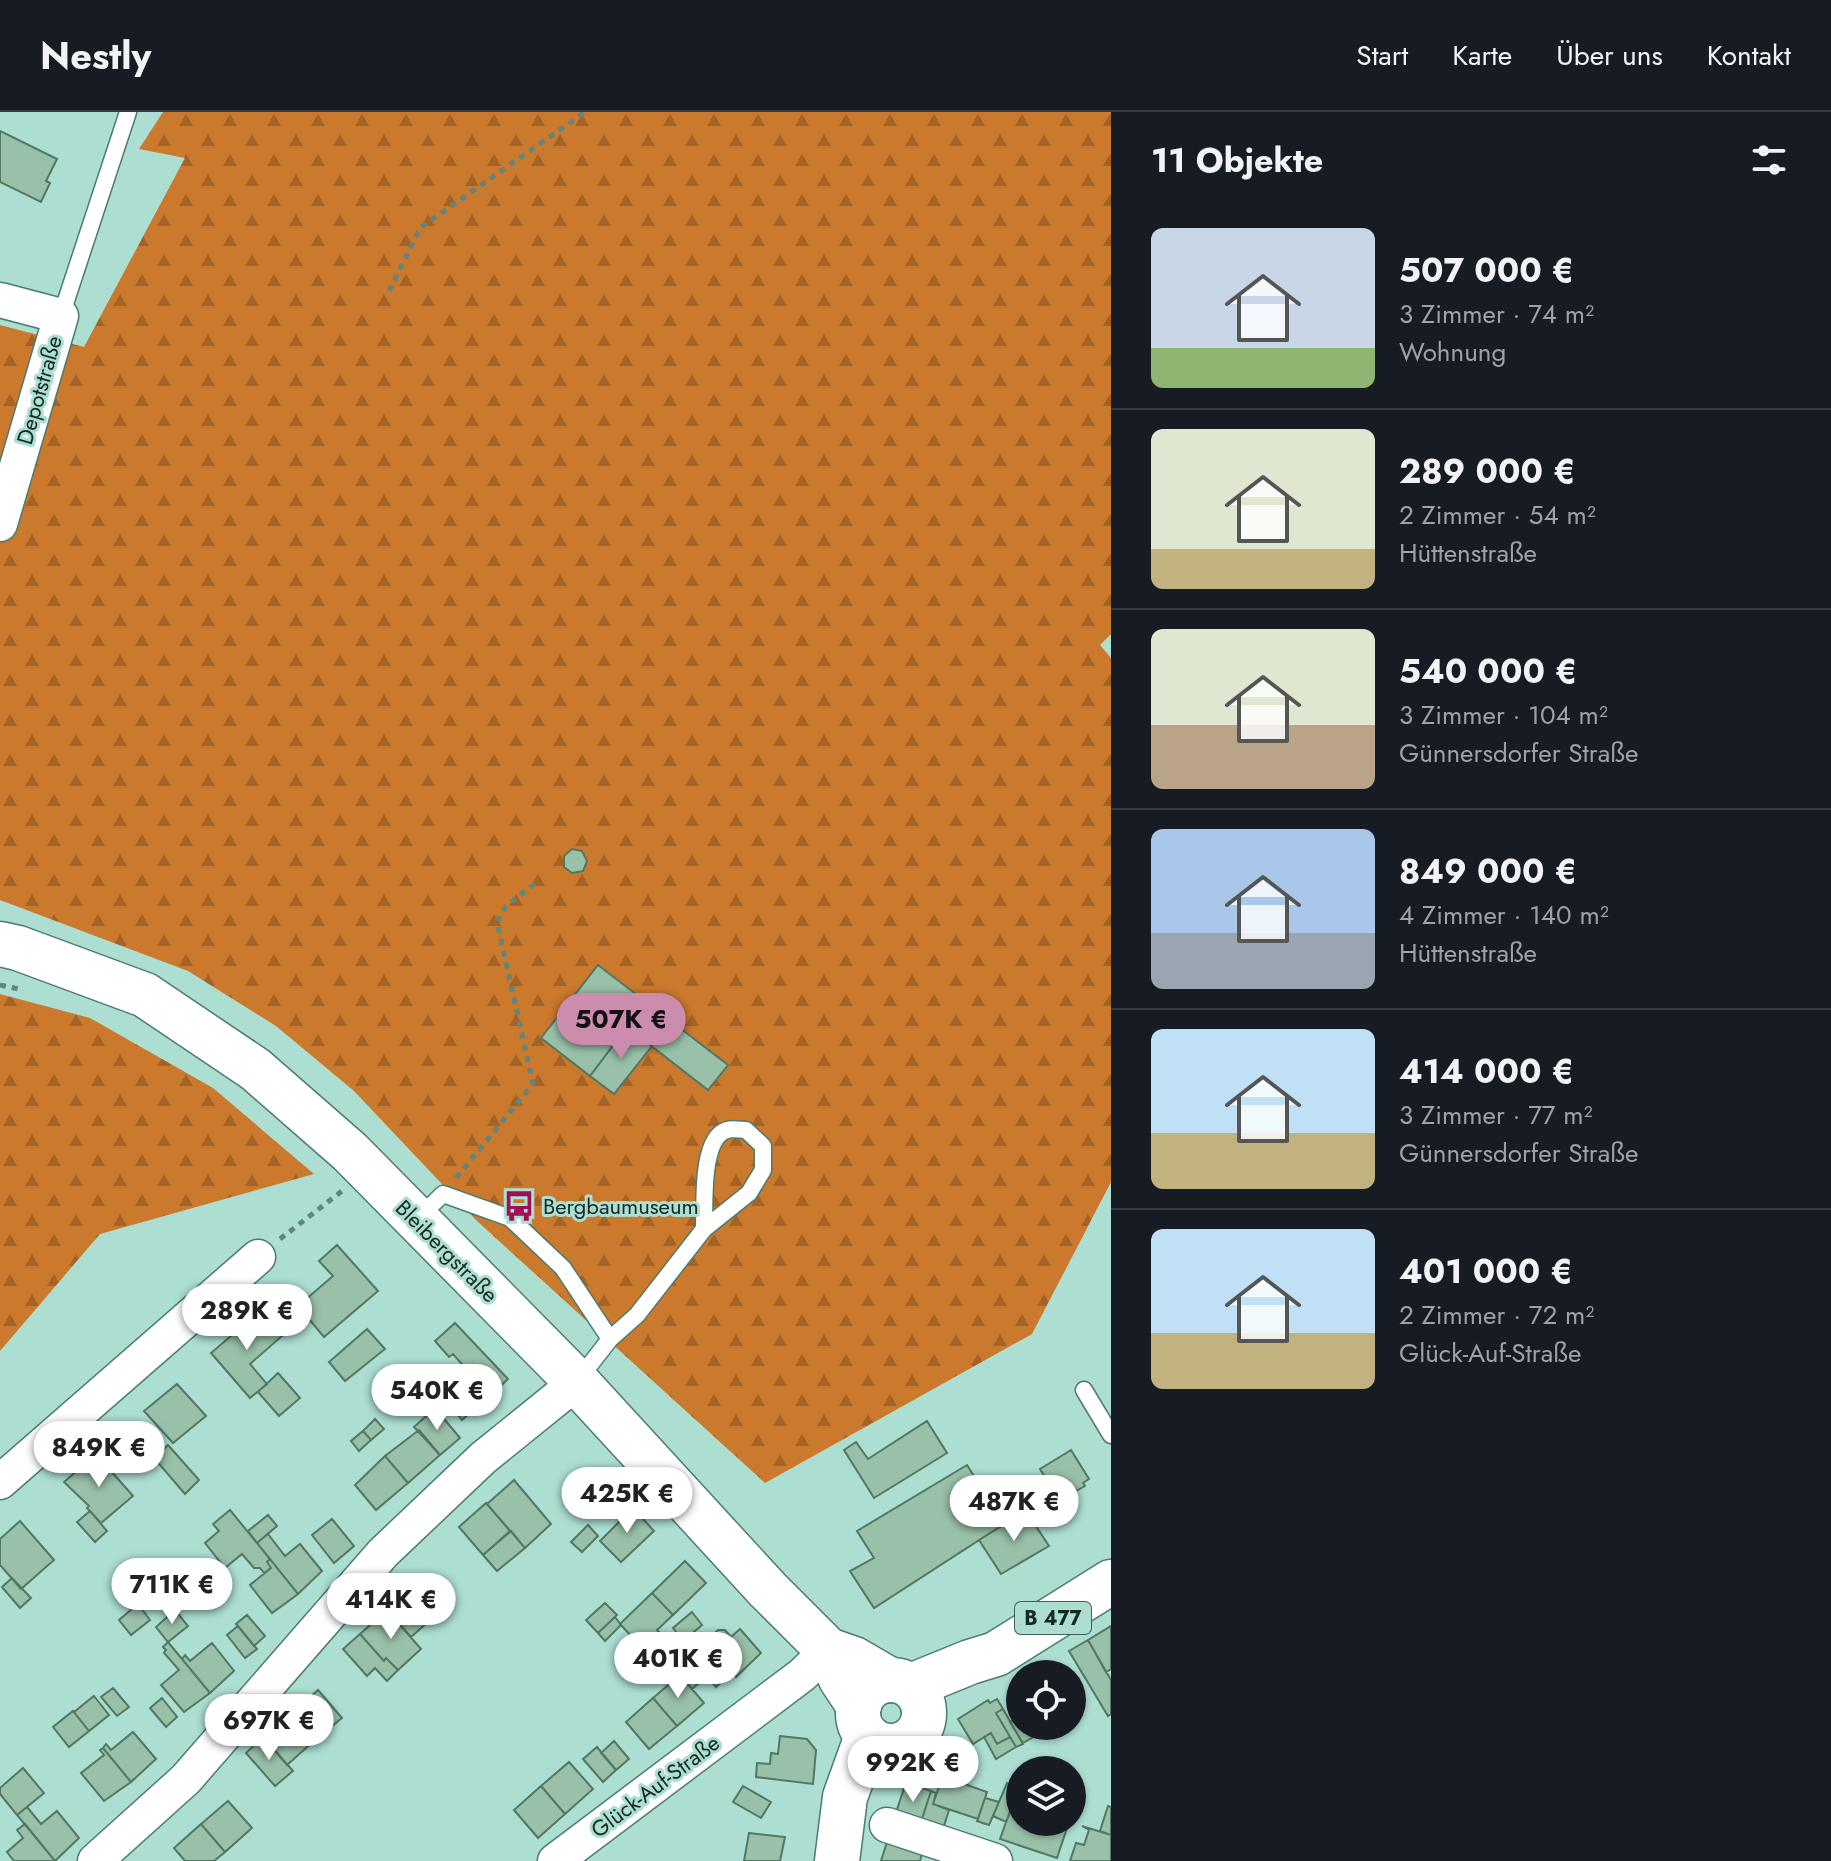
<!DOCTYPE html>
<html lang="de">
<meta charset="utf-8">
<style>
:root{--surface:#171b24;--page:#20242c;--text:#f1f3f6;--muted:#9ea1a6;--line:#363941;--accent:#cc8cae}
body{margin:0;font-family:Jost,sans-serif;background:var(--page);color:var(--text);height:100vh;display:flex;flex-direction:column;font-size:30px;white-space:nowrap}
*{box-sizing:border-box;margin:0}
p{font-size:26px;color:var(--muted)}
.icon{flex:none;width:44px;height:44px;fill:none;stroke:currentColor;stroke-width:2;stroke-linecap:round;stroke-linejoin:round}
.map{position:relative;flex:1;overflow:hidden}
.sheet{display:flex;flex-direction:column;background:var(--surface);width:720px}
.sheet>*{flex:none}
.tools{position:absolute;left:1006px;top:1548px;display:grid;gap:16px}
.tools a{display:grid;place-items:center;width:80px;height:80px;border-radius:50%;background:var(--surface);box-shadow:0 2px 6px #0004;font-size:40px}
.price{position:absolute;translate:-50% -68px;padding:0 18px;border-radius:28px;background:#fff;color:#222;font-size:26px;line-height:52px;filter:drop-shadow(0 2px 4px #0008)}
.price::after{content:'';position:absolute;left:50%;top:48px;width:24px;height:18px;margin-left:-12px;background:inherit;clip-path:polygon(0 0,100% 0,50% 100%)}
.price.current{background:var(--accent);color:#111}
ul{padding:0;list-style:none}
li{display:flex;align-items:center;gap:24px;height:200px;padding:0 40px}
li+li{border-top:2px solid var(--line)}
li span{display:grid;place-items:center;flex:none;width:224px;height:160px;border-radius:12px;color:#555}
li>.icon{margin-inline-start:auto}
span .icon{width:96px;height:96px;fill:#fffc;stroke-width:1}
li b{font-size:34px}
h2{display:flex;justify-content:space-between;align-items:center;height:96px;padding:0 40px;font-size:34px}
header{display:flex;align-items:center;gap:48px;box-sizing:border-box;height:112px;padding:0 40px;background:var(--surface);border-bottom:2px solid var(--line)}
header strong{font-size:38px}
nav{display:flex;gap:44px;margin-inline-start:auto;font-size:28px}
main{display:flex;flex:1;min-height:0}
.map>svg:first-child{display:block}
</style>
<header>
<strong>Nestly</strong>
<nav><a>Start</a><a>Karte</a><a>Über uns</a><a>Kontakt</a></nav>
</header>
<main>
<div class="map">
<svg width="1111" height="1749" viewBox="0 0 1111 1749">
<defs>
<pattern id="forest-firs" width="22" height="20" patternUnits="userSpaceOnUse" patternTransform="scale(2)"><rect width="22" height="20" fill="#cb792d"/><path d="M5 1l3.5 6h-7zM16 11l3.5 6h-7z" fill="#a46326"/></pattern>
</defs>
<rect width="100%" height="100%" fill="#acded2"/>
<path fill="url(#forest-firs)" d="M 163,0 L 1111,0 L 1111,522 L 1100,533 L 1111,546 L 1111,1070 L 1032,1222 L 765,1371 L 477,1109 L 354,979 L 276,914 L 188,859 L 0,788 L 0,213 L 84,235 L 185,46 L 139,37 Z
M 0,882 L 90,906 L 213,976 L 314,1062 L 100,1122 L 0,1239 Z"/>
<path fill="#99c1a9" stroke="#527862" stroke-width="2" d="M 0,19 L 57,47 L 46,69 L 50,71 L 41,90 L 0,70 Z
M 572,737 L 582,739 L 587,749 L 583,759 L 572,761 L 564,755 L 564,744 Z
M 598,853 L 728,953 L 708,978 L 627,915 L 590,964 L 541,926 Z
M 627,915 L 652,934 L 614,982 L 590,964 Z
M 337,1133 L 378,1179 L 324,1225 L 298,1194 L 333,1164 L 319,1149 Z
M 260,1199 L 282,1224 L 250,1252 L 267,1272 L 250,1286 L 211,1241 Z
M 455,1211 L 508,1267 L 477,1296 L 454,1272 L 468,1259 L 453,1242 L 449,1245 L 435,1229 Z
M 367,1217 L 385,1237 L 345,1269 L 329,1250 Z
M 278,1261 L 300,1286 L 279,1304 L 258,1280 Z
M 177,1272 L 206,1304 L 173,1331 L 144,1299 Z
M 457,1282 L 471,1300 L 462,1308 L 447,1290 Z
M 435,1296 L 460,1326 L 440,1343 L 414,1315 Z
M 375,1307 L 384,1317 L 371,1328 L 363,1319 Z
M 927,1309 L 947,1341 L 874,1386 L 844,1338 L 856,1330 L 868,1347 Z
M 419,1318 L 440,1343 L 408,1371 L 385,1344 Z
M 363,1319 L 371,1328 L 359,1339 L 351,1329 Z
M 168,1333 L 199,1368 L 185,1382 L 154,1346 Z
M 1071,1338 L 1089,1367 L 1083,1371 L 1085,1374 L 1076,1379 L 1074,1376 L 1058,1386 L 1040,1357 Z
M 96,1342 L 133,1384 L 101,1411 L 87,1396 L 89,1394 L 64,1370 Z
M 385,1344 L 408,1371 L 376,1398 L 355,1373 Z
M 967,1353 L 1004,1412 L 874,1496 L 850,1459 L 874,1446 L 857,1419 Z
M 514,1368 L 551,1412 L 525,1436 L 487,1392 Z
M 486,1391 L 510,1419 L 483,1443 L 459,1415 Z
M 633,1396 L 654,1419 L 621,1450 L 600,1429 Z
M 230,1398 L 270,1447 L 267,1450 L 271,1456 L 264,1461 L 260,1456 L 254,1456 L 242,1442 L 225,1456 L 205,1431 L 219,1419 L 213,1412 Z
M 90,1399 L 107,1419 L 95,1430 L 77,1410 Z
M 1026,1399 L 1049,1434 L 1001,1462 L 979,1428 Z
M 268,1403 L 277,1414 L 257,1431 L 248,1419 Z
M 332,1407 L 354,1434 L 334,1451 L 312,1423 Z
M 20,1409 L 54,1448 L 21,1477 L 0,1453 L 0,1427 Z
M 588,1413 L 598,1424 L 582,1440 L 571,1430 Z
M 511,1419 L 525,1436 L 497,1459 L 483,1443 Z
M 268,1422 L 285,1444 L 300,1432 L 322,1459 L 298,1482 L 257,1431 Z
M 270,1447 L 298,1482 L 272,1501 L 250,1473 L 271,1456 L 267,1450 Z
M 685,1449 L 706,1471 L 673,1503 L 652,1481 Z
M 12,1466 L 31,1486 L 20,1496 L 2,1475 Z
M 414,1474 L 438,1501 L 411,1525 L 387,1498 Z
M 652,1481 L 673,1503 L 657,1518 L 665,1526 L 640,1550 L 624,1533 L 632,1525 L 620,1512 Z
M 605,1491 L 617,1503 L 598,1521 L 586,1508 Z
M 138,1492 L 150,1508 L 131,1523 L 119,1508 Z
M 175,1498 L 188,1514 L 168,1530 L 156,1515 Z
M 387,1498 L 421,1537 L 398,1558 L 386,1546 L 384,1549 L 360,1522 Z
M 692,1500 L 702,1513 L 683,1529 L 673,1516 Z
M 247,1503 L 265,1524 L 254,1534 L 236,1512 Z
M 615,1505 L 621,1513 L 605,1529 L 598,1521 Z
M 238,1514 L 257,1537 L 245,1546 L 227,1523 Z
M 1111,1514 L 1111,1557 L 1106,1560 L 1088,1528 Z
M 740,1517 L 761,1541 L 736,1565 L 732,1561 L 726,1566 L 704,1537 L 712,1530 L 713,1523 L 718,1518 L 725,1518 L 731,1525 Z
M 360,1522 L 384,1549 L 386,1546 L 398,1558 L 387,1569 L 375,1556 L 367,1564 L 343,1537 Z
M 1088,1528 L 1111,1568 L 1111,1602 L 1108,1604 L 1069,1539 Z
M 168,1530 L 210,1581 L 184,1600 L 161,1573 L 179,1558 L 164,1541 L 166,1538 L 163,1535 Z
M 212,1531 L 234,1559 L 210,1581 L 182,1547 L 185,1543 L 190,1549 Z
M 702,1534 L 726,1566 L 716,1575 L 690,1545 Z
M 690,1545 L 707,1564 L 692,1577 L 680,1563 L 683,1561 L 678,1555 Z
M 680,1563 L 704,1591 L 677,1614 L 653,1586 Z
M 113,1576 L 129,1595 L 117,1604 L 101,1585 Z
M 318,1578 L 342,1606 L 314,1629 L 291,1602 Z
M 94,1584 L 109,1603 L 89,1619 L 74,1600 Z
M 162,1586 L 177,1605 L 166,1615 L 150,1596 Z
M 653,1586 L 677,1614 L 649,1637 L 626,1610 Z
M 997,1587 L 1003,1597 L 996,1601 L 1010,1625 L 997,1632 L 991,1621 L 973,1632 L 958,1607 L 988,1588 L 990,1591 Z
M 1003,1597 L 1023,1632 L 1016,1635 L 996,1601 Z
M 73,1599 L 89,1619 L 69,1635 L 53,1615 Z
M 291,1602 L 314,1629 L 287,1653 L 263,1625 Z
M 1020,1604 L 1020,1614 L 1043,1614 L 1046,1618 L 1023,1631 L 1010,1610 Z
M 133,1620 L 156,1647 L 131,1670 L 103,1636 L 106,1632 L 111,1638 Z
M 991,1621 L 997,1632 L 1010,1625 L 1016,1635 L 996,1647 L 984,1625 Z
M 780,1624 L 807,1627 L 816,1638 L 813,1672 L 756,1665 L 757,1651 L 770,1652 L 771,1641 L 778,1642 Z
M 263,1625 L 293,1659 L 275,1674 L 246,1641 Z
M 614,1629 L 629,1647 L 616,1658 L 601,1641 Z
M 597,1635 L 616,1658 L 603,1670 L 583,1647 Z
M 103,1636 L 131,1670 L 104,1689 L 81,1661 L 104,1643 L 100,1638 Z
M 569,1650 L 593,1677 L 565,1702 L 541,1674 Z
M 23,1656 L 44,1681 L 17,1703 L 0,1682 L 0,1676 Z
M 944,1660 L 960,1665 L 959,1670 L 987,1680 L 978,1707 L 933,1692 Z
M 906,1670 L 931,1679 L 920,1713 L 895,1704 Z
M 1007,1671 L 1020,1677 L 1006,1710 L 993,1704 Z
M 541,1674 L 565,1702 L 538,1726 L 514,1698 Z
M 743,1674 L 771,1690 L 761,1706 L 733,1690 Z
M 931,1679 L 936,1681 L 933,1692 L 949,1698 L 942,1720 L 920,1713 Z
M 985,1686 L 999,1690 L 989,1713 L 977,1709 Z
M 228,1689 L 252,1716 L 225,1740 L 201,1712 Z
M 1013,1691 L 1020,1694 L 1020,1710 L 1069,1710 L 1057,1746 L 1000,1727 Z
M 1108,1694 L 1111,1695 L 1111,1723 L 1100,1719 Z
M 27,1695 L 41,1712 L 57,1699 L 79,1726 L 55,1749 L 17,1703 Z
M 25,1712 L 55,1749 L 14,1749 L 7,1740 L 23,1726 L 17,1718 Z
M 201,1712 L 225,1740 L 214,1749 L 185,1749 L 174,1736 Z
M 1082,1714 L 1111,1723 L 1111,1749 L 1070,1749 L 1076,1731 L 1084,1733 L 1089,1718 Z
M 749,1721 L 785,1725 L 780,1749 L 744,1749 Z
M 887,1730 L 922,1741 L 920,1749 L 881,1749 Z"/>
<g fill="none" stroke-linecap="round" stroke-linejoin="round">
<defs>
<path id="lane" d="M 61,204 L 128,0
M 417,1107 L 443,1082 L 510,1106 L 563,1156 L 610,1227
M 578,1268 L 610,1227 L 637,1203 L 704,1117 L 749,1081 L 763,1058 L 763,1034 L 746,1018 C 741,1018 732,1016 727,1018 C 700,1026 705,1094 704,1117
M 1084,1278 L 1111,1323"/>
<path id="street" d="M 0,188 L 61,204 L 0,412
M 0,1370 L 258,1145
M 887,1713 L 995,1749
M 95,1749 L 186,1667 L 383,1441 L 483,1346 L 577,1270
M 555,1749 L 802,1563 L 828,1538"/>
<path id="secondary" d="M 0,832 L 18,836 L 145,883 L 255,957 L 350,1040 L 577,1270 L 768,1478 L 828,1538 L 841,1567 L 859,1594
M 828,1538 L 854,1547 L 890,1568"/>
<path id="primary" d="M858 1601a33 33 0 1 1 66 0a33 33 0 1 1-66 0Z
M 911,1574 L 970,1550 L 996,1542 L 1111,1470
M 837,1749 L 845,1685 L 867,1624"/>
</defs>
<use href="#lane" stroke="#4c7b70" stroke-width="19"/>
<use href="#street" stroke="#4c7b70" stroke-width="37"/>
<use href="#secondary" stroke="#4c7b70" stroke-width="47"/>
<use href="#primary" stroke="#4c7b70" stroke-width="47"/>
<path stroke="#62857d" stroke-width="5" stroke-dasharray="6 6" stroke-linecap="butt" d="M 389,179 L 420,116 L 585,0
M 0,873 L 19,877
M 456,1066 L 533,972 L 497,810 L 506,794 L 537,770
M 280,1127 L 342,1079"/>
<use href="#lane" stroke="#fff" stroke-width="16"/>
<use href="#street" stroke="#fff" stroke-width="34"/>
<use href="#secondary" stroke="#fff" stroke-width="44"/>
<use href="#primary" stroke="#fff" stroke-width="44"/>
</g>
<defs>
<symbol id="bus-bare" viewBox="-9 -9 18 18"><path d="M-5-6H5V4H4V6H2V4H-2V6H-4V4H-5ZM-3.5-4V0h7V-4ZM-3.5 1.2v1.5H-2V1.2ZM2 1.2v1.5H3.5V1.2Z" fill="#9f0e57" stroke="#acded2" stroke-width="2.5" paint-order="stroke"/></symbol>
</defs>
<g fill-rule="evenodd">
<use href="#bus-bare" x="497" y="1072" width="44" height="44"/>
</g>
<g text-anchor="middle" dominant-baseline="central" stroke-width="6" stroke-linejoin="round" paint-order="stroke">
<rect fill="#acded2" stroke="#425f59" stroke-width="2" x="1015" y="1490" width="76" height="32" rx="6"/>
<g font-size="20" font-weight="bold" fill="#152925">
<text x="1053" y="1506">B 477</text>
</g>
<g font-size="22" fill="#152925" stroke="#acded2">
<text transform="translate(39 278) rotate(-74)">Depotstraße</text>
<text transform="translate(447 1139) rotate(45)">Bleibergstraße</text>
<text transform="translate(655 1674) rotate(-37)">Glück-Auf-Straße</text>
</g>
<g font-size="22" fill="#152925" stroke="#acded2" text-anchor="start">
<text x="543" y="1094">Bergbaumuseum</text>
</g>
</g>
</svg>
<div class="tools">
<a><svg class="icon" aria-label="locate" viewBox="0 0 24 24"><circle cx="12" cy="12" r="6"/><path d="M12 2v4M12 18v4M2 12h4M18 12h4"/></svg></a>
<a><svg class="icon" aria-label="layers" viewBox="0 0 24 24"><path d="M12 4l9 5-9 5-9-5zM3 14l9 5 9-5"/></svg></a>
</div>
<b class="price current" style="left:621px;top:949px">507K €</b>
<b class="price" style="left:247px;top:1240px">289K €</b>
<b class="price" style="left:437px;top:1320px">540K €</b>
<b class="price" style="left:99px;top:1377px">849K €</b>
<b class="price" style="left:627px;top:1423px">425K €</b>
<b class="price" style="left:1014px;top:1431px">487K €</b>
<b class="price" style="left:172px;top:1514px">711K €</b>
<b class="price" style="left:391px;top:1529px">414K €</b>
<b class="price" style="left:678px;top:1588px">401K €</b>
<b class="price" style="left:269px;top:1650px">697K €</b>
<b class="price" style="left:913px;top:1692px">992K €</b>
</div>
<section class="sheet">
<h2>11 Objekte<svg class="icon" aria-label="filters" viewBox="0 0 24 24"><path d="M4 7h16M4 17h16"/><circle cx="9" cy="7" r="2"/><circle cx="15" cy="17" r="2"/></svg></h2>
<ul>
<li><span style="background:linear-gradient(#c9d6e8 75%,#8fb573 0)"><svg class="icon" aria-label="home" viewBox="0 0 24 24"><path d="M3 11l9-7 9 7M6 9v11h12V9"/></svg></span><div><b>507 000 €</b><p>3 Zimmer · 74 m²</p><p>Wohnung</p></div></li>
<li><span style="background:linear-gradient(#dfe7d0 75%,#c2b280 0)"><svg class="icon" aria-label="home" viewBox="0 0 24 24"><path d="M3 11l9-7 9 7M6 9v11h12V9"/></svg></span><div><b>289 000 €</b><p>2 Zimmer · 54 m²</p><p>Hüttenstraße</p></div></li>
<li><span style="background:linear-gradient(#dfe7d0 60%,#b9a48a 0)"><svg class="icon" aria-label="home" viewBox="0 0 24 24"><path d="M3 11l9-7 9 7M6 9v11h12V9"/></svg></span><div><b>540 000 €</b><p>3 Zimmer · 104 m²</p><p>Günnersdorfer Straße</p></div></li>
<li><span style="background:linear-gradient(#a9c7e8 65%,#9aa5b1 0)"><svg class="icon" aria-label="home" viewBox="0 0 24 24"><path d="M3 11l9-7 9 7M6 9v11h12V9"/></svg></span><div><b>849 000 €</b><p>4 Zimmer · 140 m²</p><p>Hüttenstraße</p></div></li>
<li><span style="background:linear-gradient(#bfe0f5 65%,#c2b280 0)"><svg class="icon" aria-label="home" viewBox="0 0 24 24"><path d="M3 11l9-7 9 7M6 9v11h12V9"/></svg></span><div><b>414 000 €</b><p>3 Zimmer · 77 m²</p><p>Günnersdorfer Straße</p></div></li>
<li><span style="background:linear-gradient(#bfe0f5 65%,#c2b280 0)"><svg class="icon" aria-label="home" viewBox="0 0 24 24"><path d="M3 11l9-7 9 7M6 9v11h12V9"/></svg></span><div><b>401 000 €</b><p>2 Zimmer · 72 m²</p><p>Glück-Auf-Straße</p></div></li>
</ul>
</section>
</main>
